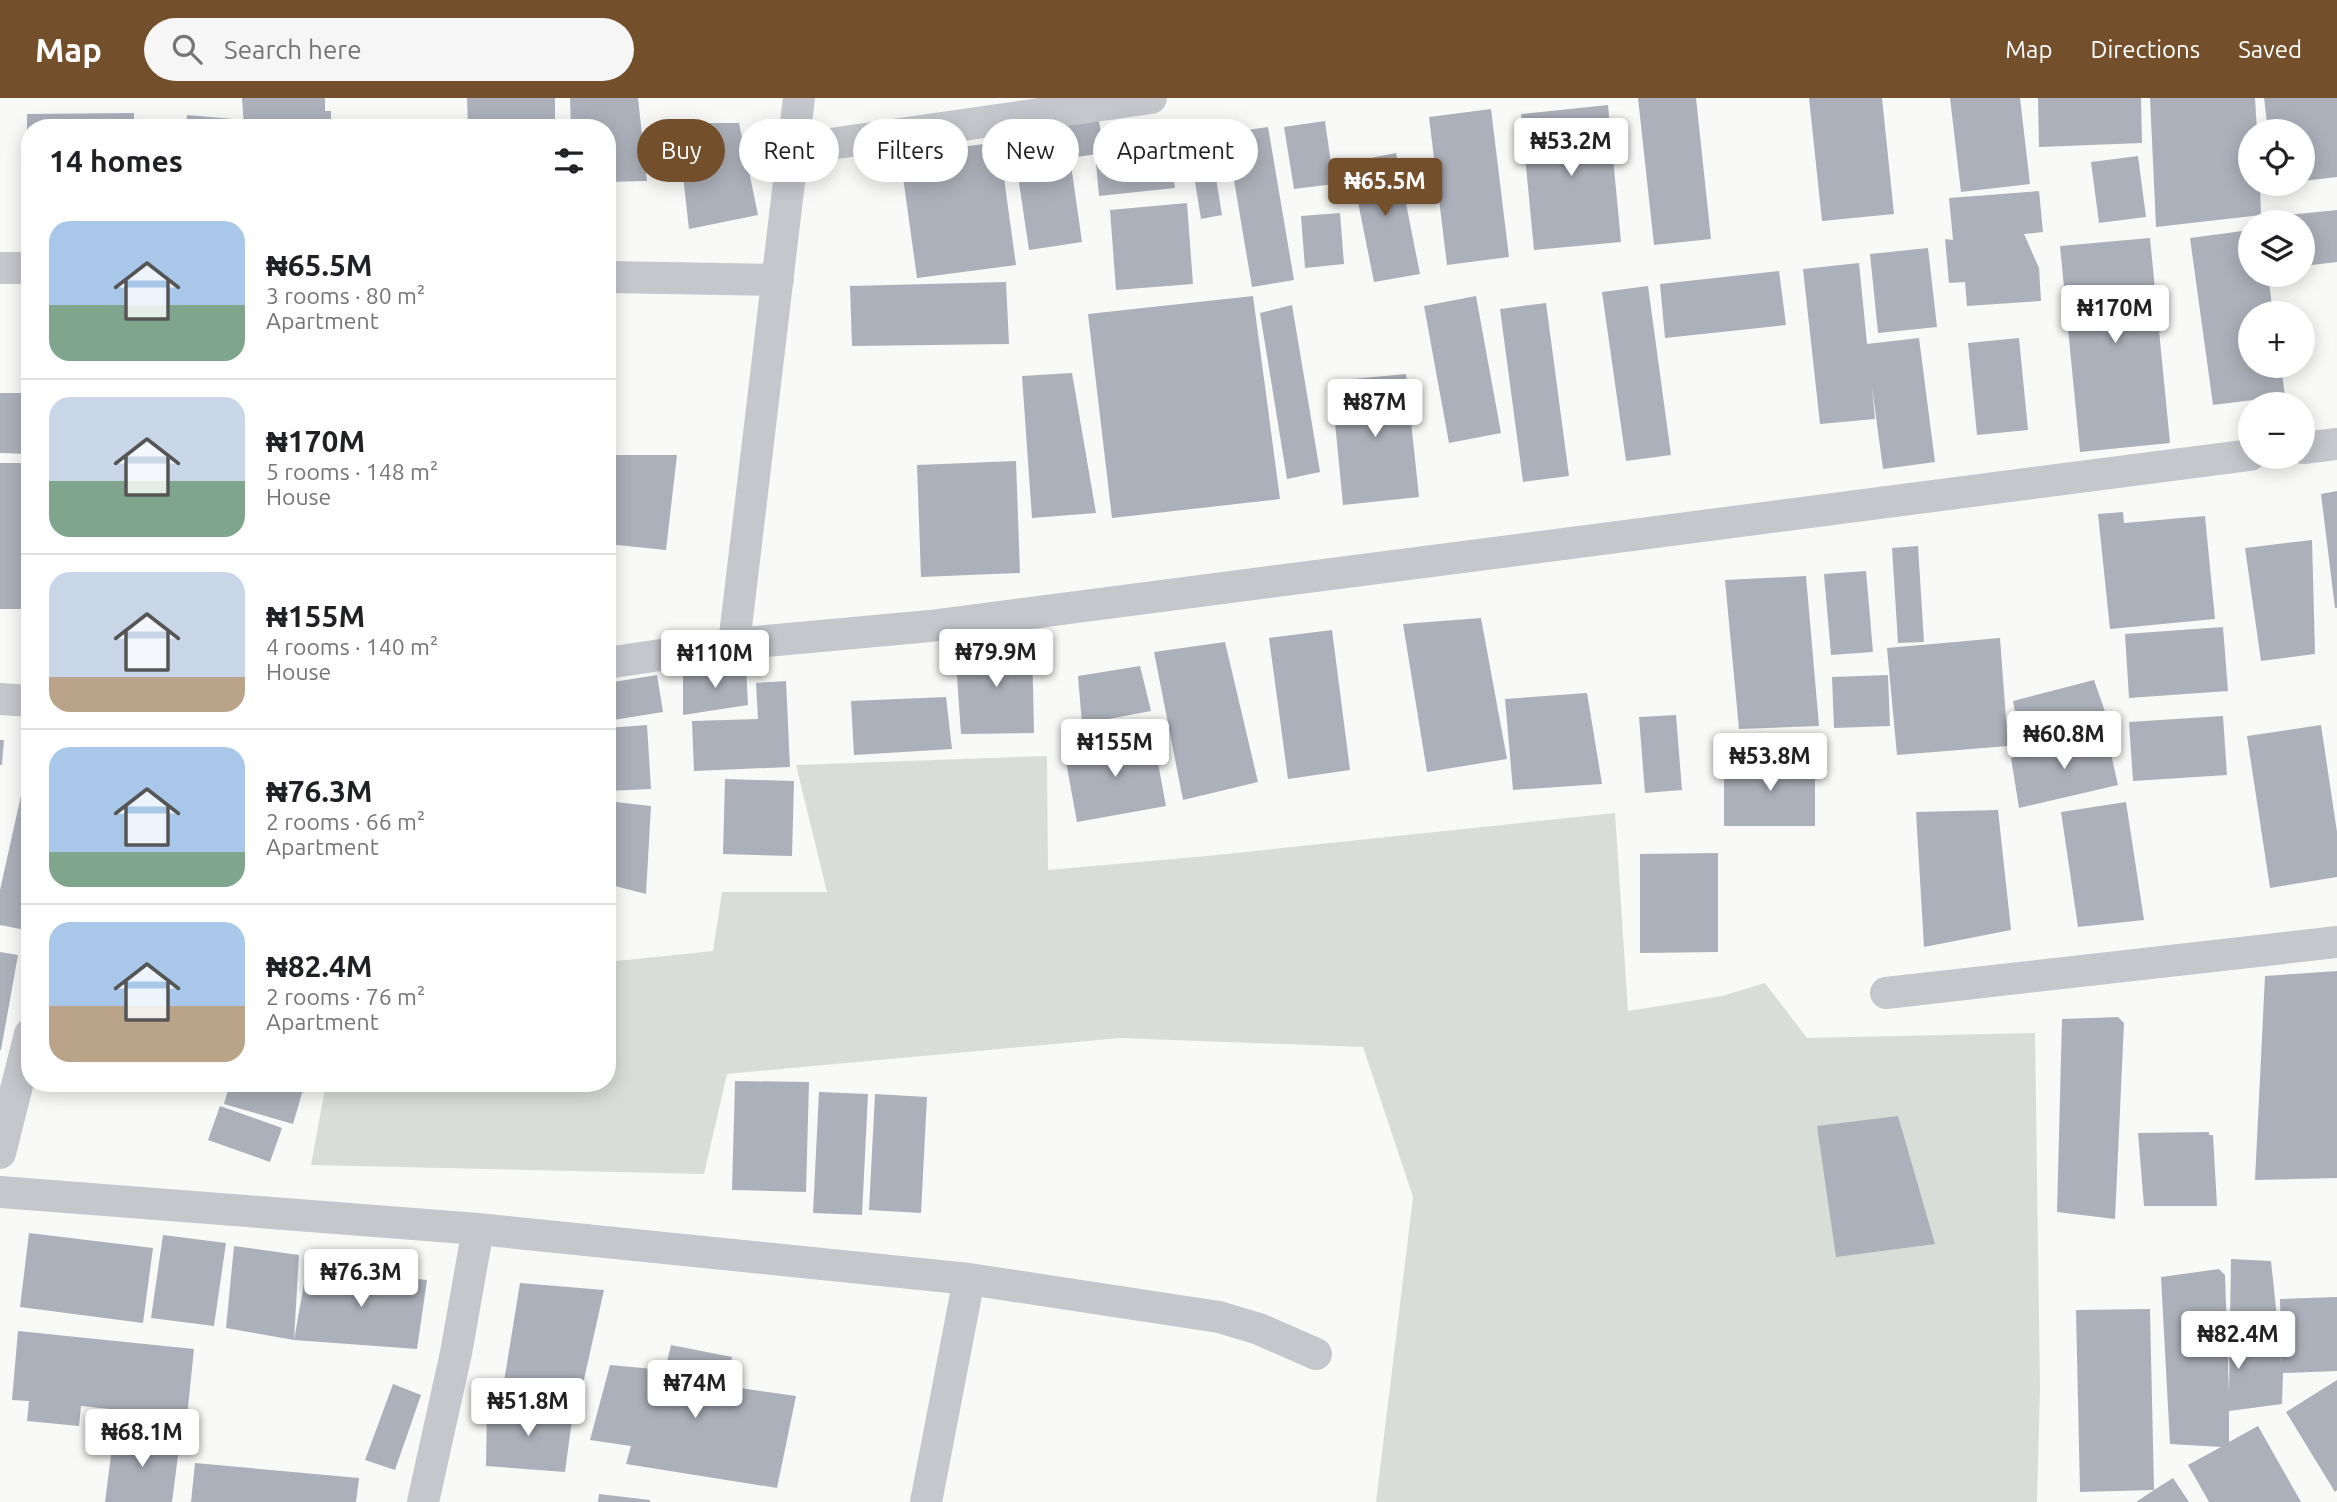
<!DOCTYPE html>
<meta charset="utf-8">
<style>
:root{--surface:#fff;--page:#f6f6f6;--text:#202124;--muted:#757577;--line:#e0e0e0;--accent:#744f2c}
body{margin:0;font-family:Ubuntu,sans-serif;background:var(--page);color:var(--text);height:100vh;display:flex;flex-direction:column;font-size:26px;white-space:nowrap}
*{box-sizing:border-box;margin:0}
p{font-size:23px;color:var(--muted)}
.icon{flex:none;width:38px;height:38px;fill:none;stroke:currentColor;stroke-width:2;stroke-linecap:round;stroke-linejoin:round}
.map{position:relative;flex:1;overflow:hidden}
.details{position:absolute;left:21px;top:21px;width:595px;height:973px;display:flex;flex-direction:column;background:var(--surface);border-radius:28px;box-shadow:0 4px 18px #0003}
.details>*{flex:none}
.banner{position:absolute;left:637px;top:21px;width:665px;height:63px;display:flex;gap:14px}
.buttons{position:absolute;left:2238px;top:21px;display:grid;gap:14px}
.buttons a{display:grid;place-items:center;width:77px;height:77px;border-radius:50%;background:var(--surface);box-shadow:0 4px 18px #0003;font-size:35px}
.price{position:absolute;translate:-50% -60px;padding:0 16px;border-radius:7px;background:#fff;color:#222;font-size:23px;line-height:46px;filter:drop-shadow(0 2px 4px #0008)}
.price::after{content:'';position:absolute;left:50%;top:42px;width:21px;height:16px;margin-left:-10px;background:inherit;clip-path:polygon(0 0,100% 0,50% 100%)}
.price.selected{background:var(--accent);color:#fff}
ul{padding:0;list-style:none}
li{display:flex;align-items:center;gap:21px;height:175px;padding:0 28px}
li+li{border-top:2px solid var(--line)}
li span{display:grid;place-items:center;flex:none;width:196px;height:140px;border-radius:21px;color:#555}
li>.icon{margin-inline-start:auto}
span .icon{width:84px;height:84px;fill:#fffc;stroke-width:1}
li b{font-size:30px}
h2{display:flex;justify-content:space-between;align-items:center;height:84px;padding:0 28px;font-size:30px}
.chip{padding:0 24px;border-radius:32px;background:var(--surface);box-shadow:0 4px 18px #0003;font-size:24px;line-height:63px}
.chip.selected{background:var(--accent);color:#fff}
header{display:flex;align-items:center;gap:42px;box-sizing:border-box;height:98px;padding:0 35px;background:var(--accent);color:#fff}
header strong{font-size:33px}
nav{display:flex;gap:38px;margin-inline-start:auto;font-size:24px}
.search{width:490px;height:63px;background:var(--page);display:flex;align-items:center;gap:18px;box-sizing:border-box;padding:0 24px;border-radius:38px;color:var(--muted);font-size:26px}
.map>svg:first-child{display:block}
</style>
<header>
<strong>Map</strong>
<div class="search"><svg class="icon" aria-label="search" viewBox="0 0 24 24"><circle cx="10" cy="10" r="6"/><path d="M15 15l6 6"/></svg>Search here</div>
<nav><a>Map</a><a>Directions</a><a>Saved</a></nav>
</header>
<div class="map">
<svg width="2337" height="1404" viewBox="0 0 2337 1404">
<rect width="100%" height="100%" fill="#f9f9f7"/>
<path fill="#d8ded7" d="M 1047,658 L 1048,772 L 1207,758 L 1615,715 L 1628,913 L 1722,898 L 1765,885 L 1807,940 L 2035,935 L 2040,1290 L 2037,1404 L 1376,1404 L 1413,1099 L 1363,949 L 1120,940 L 727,976 L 704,1076 L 311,1067 L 326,985 L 607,985 L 607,864 L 713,853 L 722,794 L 827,794 L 796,667 Z"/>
<path fill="#acb0ba" d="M 242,0 L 325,0 L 325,13 L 331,13 L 331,30 L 244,30 Z
M 467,0 L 555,0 L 555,30 L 468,30 Z
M 570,0 L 638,0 L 647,83 L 607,84 L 607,30 L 571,30 Z
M 1638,0 L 1696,0 L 1711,141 L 1654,147 Z
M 1809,0 L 1882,0 L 1894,116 L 1822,123 Z
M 1950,0 L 2020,0 L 2030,86 L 1961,94 Z
M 2038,0 L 2141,0 L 2142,45 L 2039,49 Z
M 2150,0 L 2255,0 L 2257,33 L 2250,33 L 2250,86 L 2260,86 L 2261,117 L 2156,129 Z
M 2264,0 L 2337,0 L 2337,79 L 2303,83 L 2303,33 L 2268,33 Z
M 1608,7 L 1621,144 L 1534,152 L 1521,16 Z
M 1491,11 L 1509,159 L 1447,167 L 1429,19 Z
M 134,15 L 134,30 L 30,30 L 27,71 L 27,16 Z
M 1098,16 L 1104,55 L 1070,60 L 1082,144 L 1029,152 L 1015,58 L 1042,54 L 1038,25 Z
M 187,17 L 234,21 L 233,30 L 186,30 Z
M 1325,23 L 1334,86 L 1294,91 L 1284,29 Z
M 677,25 L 739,25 L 758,117 L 689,131 Z
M 1268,29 L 1294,182 L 1252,189 L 1226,35 Z
M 999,44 L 1016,167 L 917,180 L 900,57 Z
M 1211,49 L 1222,117 L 1201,121 L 1190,53 Z
M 1396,55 L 1420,176 L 1374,184 L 1350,64 Z
M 1171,57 L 1175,90 L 1099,98 L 1096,65 Z
M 2138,58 L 2146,119 L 2099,125 L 2091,64 Z
M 2039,93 L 2043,134 L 2024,136 L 2039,170 L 2041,203 L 1967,208 L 1965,184 L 1949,185 L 1945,141 L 1953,142 L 1949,100 Z
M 1187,105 L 1193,186 L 1116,192 L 1110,112 Z
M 2337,112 L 2337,164 L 2303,168 L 2303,124 L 2289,124 L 2288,117 Z
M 1340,115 L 1344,166 L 1305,170 L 1301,118 Z
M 2250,132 L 2250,177 L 2268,177 L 2273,215 L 2250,215 L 2250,268 L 2281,268 L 2285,298 L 2213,307 L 2190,140 Z
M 2150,140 L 2170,345 L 2080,354 L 2060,148 Z
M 1928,150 L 1937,229 L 1878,235 L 1870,156 Z
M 1859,165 L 1867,246 L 1919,240 L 1935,364 L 1883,371 L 1872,289 L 1875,321 L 1820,326 L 1803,171 Z
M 1779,173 L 1786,227 L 1665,240 L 1660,186 Z
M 1006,184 L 1009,246 L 852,248 L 850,188 Z
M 1648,188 L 1671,357 L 1626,363 L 1602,194 Z
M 1253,198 L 1280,401 L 1112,420 L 1088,216 Z
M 1476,198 L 1501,335 L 1449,345 L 1424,208 Z
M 1546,205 L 1569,378 L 1523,384 L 1500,211 Z
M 1292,207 L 1320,374 L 1287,381 L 1260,215 Z
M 2019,240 L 2028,332 L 1977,337 L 1968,245 Z
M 1072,275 L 1096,415 L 1032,420 L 1022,278 Z
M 1406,276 L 1419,399 L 1343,407 L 1331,283 Z
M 0,295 L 30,295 L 30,356 L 0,355 Z
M 607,357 L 677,357 L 666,452 L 607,446 Z
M 1016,363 L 1020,475 L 921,479 L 917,367 Z
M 0,365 L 30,365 L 30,511 L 0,511 Z
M 2337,393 L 2337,510 L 2335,510 L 2321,396 Z
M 2123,414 L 2124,425 L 2205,418 L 2215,521 L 2110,531 L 2098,416 Z
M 2312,442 L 2315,556 L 2261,563 L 2245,450 Z
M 1918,448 L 1924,544 L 1898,545 L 1892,450 Z
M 1866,473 L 1873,554 L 1831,557 L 1824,476 Z
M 1806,478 L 1819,628 L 1739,631 L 1725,482 Z
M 1481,520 L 1507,661 L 1427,674 L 1403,526 Z
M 2223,529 L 2228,593 L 2129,600 L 2125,536 Z
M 1332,532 L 1350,672 L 1288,681 L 1269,540 Z
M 2000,540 L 2008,648 L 1897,657 L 1887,550 Z
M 1225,544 L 1258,684 L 1183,702 L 1154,554 Z
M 1032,545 L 1034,635 L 961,636 L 955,551 Z
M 746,568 L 748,607 L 683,617 L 683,575 Z
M 1140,568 L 1151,613 L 1082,626 L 1078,578 Z
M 657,577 L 663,614 L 607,623 L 607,585 Z
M 1888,577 L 1890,628 L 1834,630 L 1832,579 Z
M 2094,582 L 2108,622 L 2021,645 L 2013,603 Z
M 786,583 L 790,669 L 694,673 L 692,623 L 758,621 L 756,585 Z
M 1587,595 L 1602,686 L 1513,692 L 1505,601 Z
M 946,599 L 952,651 L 854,657 L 851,603 Z
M 1676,617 L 1682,692 L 1645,695 L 1639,619 Z
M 2223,618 L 2227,677 L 2133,683 L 2129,624 Z
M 647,627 L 651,691 L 607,693 L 607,630 Z
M 2321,627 L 2337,734 L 2337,779 L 2270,790 L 2247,638 Z
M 2106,634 L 2118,687 L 2019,710 L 2011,660 Z
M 1153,638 L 1166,708 L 1077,724 L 1064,653 Z
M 0,642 L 4,642 L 2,667 L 0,667 Z
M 30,657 L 30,833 L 0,827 L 0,792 Z
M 1724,661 L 1815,661 L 1815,728 L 1724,728 Z
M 725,681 L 794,683 L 792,758 L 723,756 Z
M 607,703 L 651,708 L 646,796 L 607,786 Z
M 2126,704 L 2144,822 L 2078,829 L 2061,714 Z
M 1998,712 L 2011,832 L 1924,849 L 1916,714 Z
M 1718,755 L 1718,854 L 1640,855 L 1640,756 Z
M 0,854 L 18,857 L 1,952 L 0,952 Z
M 2337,873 L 2337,1080 L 2255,1082 L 2265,878 Z
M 2118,919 L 2124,925 L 2115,1121 L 2057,1114 L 2062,921 Z
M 735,983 L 809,984 L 806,1094 L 732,1092 Z
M 230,985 L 305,985 L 293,1026 L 224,1006 Z
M 819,994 L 868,996 L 862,1117 L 813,1115 Z
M 875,996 L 927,999 L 921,1115 L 869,1112 Z
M 220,1008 L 282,1030 L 270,1064 L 208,1042 Z
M 1898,1018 L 1935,1146 L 1836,1159 L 1817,1028 Z
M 2209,1034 L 2209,1037 L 2213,1037 L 2217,1108 L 2144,1108 L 2138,1035 Z
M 29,1135 L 153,1150 L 143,1225 L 20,1209 Z
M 163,1137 L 226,1145 L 214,1228 L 151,1220 Z
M 234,1148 L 299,1157 L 294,1242 L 226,1230 Z
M 2231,1161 L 2271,1163 L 2282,1267 L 2280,1201 L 2337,1199 L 2337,1273 L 2283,1275 L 2282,1306 L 2229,1313 L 2229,1344 L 2258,1328 L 2301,1404 L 2209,1404 L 2188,1367 L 2221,1349 L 2170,1346 L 2161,1179 L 2219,1171 L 2225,1177 L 2229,1296 Z
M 307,1169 L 427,1182 L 417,1251 L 294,1242 Z
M 520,1185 L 604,1192 L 579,1304 L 502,1296 Z
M 2150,1211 L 2154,1392 L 2080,1394 L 2076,1212 Z
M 18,1233 L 194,1251 L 187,1319 L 81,1308 L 79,1328 L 27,1323 L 29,1303 L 12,1302 Z
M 671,1247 L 732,1259 L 726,1288 L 796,1298 L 777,1390 L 626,1366 L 631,1348 L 590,1342 L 610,1267 L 665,1272 Z
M 2337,1282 L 2337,1392 L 2335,1394 L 2286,1314 Z
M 393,1286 L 421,1297 L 395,1372 L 365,1362 Z
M 487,1307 L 573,1314 L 565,1374 L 486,1368 Z
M 114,1334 L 180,1342 L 172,1404 L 105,1404 Z
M 195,1365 L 359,1380 L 356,1404 L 191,1404 Z
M 2173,1380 L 2189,1404 L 2136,1404 L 2154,1392 Z
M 599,1396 L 650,1402 L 650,1404 L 598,1404 Z"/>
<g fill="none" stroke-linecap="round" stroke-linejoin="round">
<path stroke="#c5c7cc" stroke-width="32" d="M 795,51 L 1151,0
M 0,170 L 30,170
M 607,179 L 778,182
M 2303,350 L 2337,346
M 734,546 L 799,0
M 607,565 L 734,546 L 930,528 L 2250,357
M 0,601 L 30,603
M 1886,895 L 2337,844
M 0,1055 L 30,936
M 0,1094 L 478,1131 L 969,1181 L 1219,1219 L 1259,1231 L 1316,1256
M 423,1404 L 456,1255 L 478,1131
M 926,1404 L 969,1181"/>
</g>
</svg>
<div class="buttons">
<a><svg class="icon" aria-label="locate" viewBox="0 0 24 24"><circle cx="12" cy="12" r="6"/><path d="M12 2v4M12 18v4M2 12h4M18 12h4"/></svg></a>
<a><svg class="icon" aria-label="layers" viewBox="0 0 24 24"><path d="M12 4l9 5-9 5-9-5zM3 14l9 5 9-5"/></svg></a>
<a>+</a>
<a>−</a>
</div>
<b class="price" style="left:1571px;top:80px">₦53.2M</b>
<b class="price selected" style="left:1385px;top:120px">₦65.5M</b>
<b class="price" style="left:2115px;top:247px">₦170M</b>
<b class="price" style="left:1375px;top:341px">₦87M</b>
<b class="price" style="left:996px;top:591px">₦79.9M</b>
<b class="price" style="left:715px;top:592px">₦110M</b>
<b class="price" style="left:2064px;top:673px">₦60.8M</b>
<b class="price" style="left:1115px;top:681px">₦155M</b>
<b class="price" style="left:1770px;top:695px">₦53.8M</b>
<b class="price" style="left:361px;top:1211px">₦76.3M</b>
<b class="price" style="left:2238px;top:1273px">₦82.4M</b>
<b class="price" style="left:695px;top:1322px">₦74M</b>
<b class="price" style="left:528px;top:1340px">₦51.8M</b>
<b class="price" style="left:142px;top:1371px">₦68.1M</b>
<div class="banner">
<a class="chip selected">Buy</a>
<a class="chip">Rent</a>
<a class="chip">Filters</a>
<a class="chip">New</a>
<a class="chip">Apartment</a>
</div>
<section class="details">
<h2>14 homes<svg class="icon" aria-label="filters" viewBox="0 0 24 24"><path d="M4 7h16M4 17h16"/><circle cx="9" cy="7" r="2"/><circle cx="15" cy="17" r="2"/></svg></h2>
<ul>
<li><span style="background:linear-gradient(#a9c7e8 60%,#7fa58c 0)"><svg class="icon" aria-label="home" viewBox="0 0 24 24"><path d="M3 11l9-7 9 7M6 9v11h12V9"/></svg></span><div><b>₦65.5M</b><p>3 rooms · 80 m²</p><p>Apartment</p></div></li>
<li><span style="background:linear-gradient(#c9d6e8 60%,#7fa58c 0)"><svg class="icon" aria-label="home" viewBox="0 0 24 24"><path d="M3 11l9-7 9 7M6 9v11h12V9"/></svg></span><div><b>₦170M</b><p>5 rooms · 148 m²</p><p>House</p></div></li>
<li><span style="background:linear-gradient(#c9d6e8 75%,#b9a48a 0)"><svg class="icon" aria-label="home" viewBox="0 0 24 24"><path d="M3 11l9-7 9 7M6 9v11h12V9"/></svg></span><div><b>₦155M</b><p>4 rooms · 140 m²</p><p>House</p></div></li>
<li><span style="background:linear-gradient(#a9c7e8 75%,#7fa58c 0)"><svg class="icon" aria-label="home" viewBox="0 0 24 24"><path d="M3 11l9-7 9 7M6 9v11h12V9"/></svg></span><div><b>₦76.3M</b><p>2 rooms · 66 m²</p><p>Apartment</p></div></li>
<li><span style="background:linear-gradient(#a9c7e8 60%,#b9a48a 0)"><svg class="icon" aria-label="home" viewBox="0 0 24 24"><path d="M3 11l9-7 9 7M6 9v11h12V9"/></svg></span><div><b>₦82.4M</b><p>2 rooms · 76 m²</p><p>Apartment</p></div></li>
</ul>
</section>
</div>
